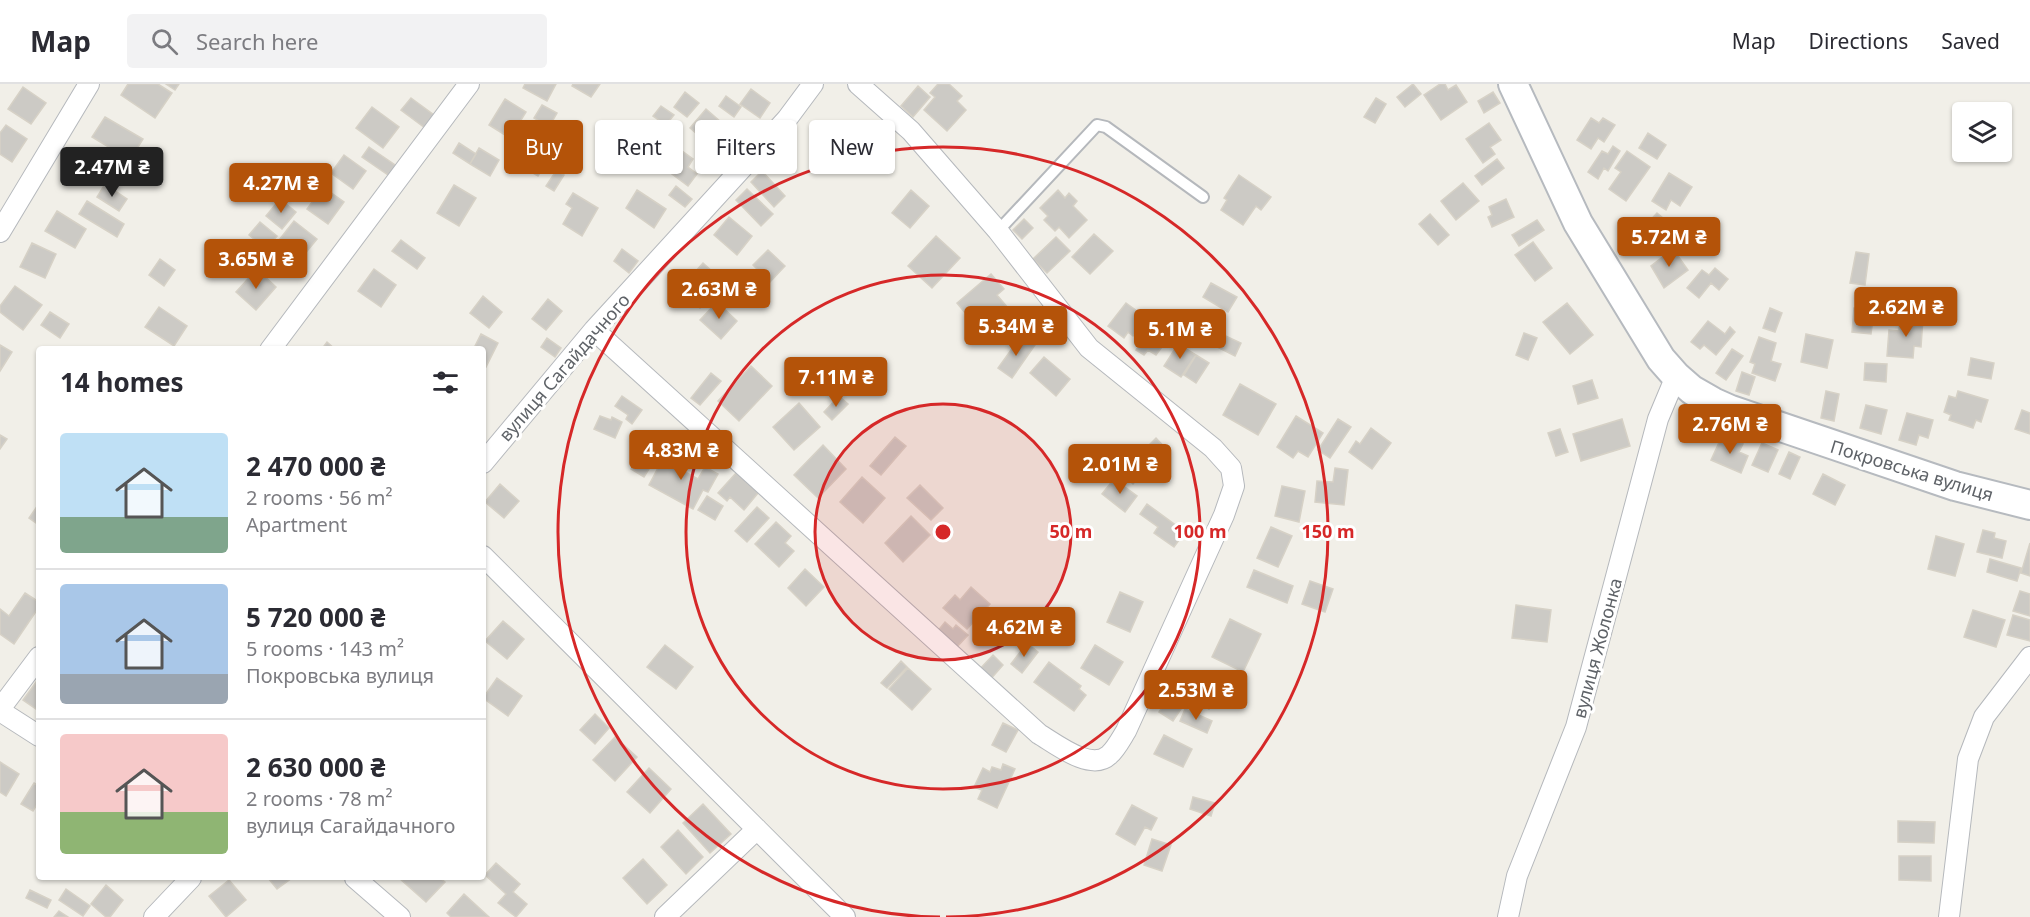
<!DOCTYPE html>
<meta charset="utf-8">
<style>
:root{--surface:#fff;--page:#f2f2f3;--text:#2b2b33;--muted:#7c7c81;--line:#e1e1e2;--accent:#b45309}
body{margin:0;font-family:"Noto Sans",sans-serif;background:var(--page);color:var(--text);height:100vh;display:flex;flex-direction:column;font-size:22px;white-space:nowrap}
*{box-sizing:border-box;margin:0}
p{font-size:20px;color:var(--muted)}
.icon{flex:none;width:33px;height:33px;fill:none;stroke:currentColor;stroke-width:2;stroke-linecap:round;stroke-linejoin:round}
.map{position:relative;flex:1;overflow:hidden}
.side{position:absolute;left:36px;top:262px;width:450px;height:534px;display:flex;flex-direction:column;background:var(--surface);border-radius:6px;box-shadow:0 2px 4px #0004}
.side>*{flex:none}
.banner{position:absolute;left:504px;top:36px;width:570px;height:54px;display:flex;gap:12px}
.tools{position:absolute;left:1952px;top:18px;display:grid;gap:12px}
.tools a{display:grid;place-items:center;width:60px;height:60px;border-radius:6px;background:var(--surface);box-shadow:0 2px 4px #0004;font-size:30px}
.price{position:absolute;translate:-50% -51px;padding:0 14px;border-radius:6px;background:var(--accent);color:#fff;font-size:20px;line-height:39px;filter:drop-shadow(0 2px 3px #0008)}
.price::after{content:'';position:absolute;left:50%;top:36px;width:18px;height:14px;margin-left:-9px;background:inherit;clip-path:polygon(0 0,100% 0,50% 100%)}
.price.active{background:#222;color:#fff}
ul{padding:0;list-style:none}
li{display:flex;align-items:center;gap:18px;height:150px;padding:0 24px}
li+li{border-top:2px solid var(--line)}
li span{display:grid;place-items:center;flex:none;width:168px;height:120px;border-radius:6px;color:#555}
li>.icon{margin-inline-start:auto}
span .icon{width:72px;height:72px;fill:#fffc;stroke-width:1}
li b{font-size:26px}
h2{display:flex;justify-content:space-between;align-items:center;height:72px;padding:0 24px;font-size:26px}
.pill{padding:0 21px;border-radius:6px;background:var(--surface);box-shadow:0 2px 4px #0004;font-size:21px;line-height:54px}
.pill.active{background:var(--accent);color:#fff}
header{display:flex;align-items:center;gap:36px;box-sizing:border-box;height:84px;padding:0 30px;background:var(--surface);border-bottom:2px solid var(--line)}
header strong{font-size:28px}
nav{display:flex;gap:33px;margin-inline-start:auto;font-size:21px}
.search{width:420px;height:54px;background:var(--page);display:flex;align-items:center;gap:15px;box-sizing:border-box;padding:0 21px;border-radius:6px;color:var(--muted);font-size:22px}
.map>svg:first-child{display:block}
</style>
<header>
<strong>Map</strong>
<div class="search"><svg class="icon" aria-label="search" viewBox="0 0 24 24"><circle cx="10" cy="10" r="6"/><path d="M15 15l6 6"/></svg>Search here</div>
<nav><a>Map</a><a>Directions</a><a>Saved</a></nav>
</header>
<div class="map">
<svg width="2030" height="833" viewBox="0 0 2030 833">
<rect width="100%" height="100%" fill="#f1efe8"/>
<path fill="#cccac5" stroke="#d6d1c6" stroke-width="1.5" d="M 128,0 L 158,0 L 172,9 L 155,34 L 121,11 Z
M 166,0 L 179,0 L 175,6 Z
M 525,0 L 556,0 L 547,17 L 523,4 Z
M 573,0 L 600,0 L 591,13 L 572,2 Z
M 938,0 L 949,0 L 962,12 L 957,17 L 966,26 L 947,47 L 924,26 L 935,13 L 930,9 Z
M 1413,0 L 1421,10 L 1405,23 L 1397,13 Z
M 1440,0 L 1445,0 L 1448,6 L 1456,1 L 1467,18 L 1441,36 L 1424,11 Z
M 918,2 L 930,13 L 913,33 L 901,22 Z
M 23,3 L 46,19 L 31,40 L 8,25 Z
M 751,5 L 770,19 L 760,34 L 740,20 Z
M 685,8 L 699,19 L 687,33 L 674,23 Z
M 1493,8 L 1500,19 L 1484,29 L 1478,17 Z
M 726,12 L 741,23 L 734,33 L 719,22 Z
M 411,14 L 434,31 L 425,44 L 401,26 Z
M 1376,14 L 1386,20 L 1375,39 L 1364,33 Z
M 505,15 L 526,28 L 510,54 L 489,41 Z
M 542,21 L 557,29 L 549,43 L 534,34 Z
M 661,22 L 674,31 L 666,41 L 653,32 Z
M 372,23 L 399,43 L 383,64 L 356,44 Z
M 706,25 L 721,38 L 705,57 L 690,44 Z
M 105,33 L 143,55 L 130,76 L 92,53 Z
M 1591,34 L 1599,39 L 1603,34 L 1615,41 L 1604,58 L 1598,54 L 1591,65 L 1577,56 Z
M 1489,39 L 1501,56 L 1490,63 L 1495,70 L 1483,79 L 1466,55 Z
M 6,41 L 27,55 L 12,78 L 0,70 L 0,49 Z
M 826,43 L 834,50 L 840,44 L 856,60 L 835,82 L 811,58 Z
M 1648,49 L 1666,61 L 1657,75 L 1639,64 Z
M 459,59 L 476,70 L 470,80 L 453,69 Z
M 1613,62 L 1620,67 L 1608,87 L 1604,84 L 1598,95 L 1588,88 L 1602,67 L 1608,70 Z
M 369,63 L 398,83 L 391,93 L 362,73 Z
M 479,64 L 499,76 L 490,92 L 470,80 Z
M 678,64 L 693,75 L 688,83 L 697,90 L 688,102 L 664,84 Z
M 519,65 L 545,80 L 538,92 L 512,77 Z
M 1627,67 L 1650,83 L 1626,117 L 1609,105 L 1621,88 L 1615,84 Z
M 344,71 L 366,87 L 353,105 L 331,89 Z
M 1497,75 L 1504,84 L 1482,101 L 1475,92 Z
M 556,87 L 564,91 L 554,107 L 546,102 Z
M 762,87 L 785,112 L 774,123 L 751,98 Z
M 1669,89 L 1692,103 L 1680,122 L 1671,116 L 1666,126 L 1652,117 Z
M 1239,91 L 1271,113 L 1261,126 L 1256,122 L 1243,141 L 1221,126 L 1227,116 L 1224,114 Z
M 1463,99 L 1479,117 L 1456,136 L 1441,117 Z
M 105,100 L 127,115 L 119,127 L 97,113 Z
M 454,101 L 476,114 L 459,142 L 437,129 Z
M 676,102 L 692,115 L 685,123 L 669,111 Z
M 323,103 L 344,118 L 328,140 L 307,125 Z
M 747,105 L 773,130 L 761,142 L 736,116 Z
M 637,106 L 666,125 L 654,144 L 626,124 Z
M 911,106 L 929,122 L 910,144 L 892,129 Z
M 1058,106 L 1065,114 L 1069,109 L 1077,117 L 1073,122 L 1087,136 L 1069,154 L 1059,143 L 1055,147 L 1044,136 L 1048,132 L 1040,124 Z
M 573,109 L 598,124 L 582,152 L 563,140 L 572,124 L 566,120 Z
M 280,115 L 296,128 L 282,145 L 266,132 Z
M 1506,115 L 1514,133 L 1492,143 L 1488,133 L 1492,131 L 1489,123 Z
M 87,117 L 124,140 L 117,153 L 79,130 Z
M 57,127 L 86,145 L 75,164 L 45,147 Z
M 1657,129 L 1668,138 L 1653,156 L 1641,146 Z
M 1430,130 L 1449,151 L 1438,161 L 1419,140 Z
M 729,133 L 752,152 L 737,171 L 714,151 Z
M 1024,135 L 1033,144 L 1022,155 L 1013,146 Z
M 1690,135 L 1698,145 L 1679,161 L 1671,151 Z
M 1537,136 L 1544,146 L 1519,162 L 1512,151 Z
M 294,137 L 317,155 L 298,178 L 276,160 Z
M 260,138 L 277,152 L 266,165 L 249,151 Z
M 1094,150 L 1113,167 L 1090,190 L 1072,173 Z
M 936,152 L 960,174 L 932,204 L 908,182 Z
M 1056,153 L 1070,167 L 1047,189 L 1033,175 Z
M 401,156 L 425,174 L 417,185 L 392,167 Z
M 1533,158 L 1552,184 L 1535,197 L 1515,171 Z
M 32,159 L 56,170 L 45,194 L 20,183 Z
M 622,165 L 638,177 L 629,189 L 614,177 Z
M 1673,165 L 1688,186 L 1664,204 L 1651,182 Z
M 768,166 L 785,182 L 770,198 L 753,181 Z
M 1856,168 L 1869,170 L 1865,201 L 1850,199 Z
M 160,175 L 175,186 L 164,202 L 149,191 Z
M 703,179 L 724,198 L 700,224 L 680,205 Z
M 1715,184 L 1728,195 L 1719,206 L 1711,199 L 1699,214 L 1687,204 L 1702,186 L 1709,191 Z
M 257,185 L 276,203 L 256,226 L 236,208 Z
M 374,185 L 396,201 L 381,223 L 358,207 Z
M 991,190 L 1004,205 L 997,211 L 1008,224 L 985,244 L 975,232 L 971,236 L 957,219 Z
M 1211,199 L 1237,213 L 1228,228 L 1203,213 Z
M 15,202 L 42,221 L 23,246 L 0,228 L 0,222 Z
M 483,212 L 502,228 L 489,244 L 470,229 Z
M 548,215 L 562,227 L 546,246 L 532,235 Z
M 717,218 L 737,237 L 721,255 L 700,236 Z
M 1126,219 L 1141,230 L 1135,238 L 1140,242 L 1133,252 L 1128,248 L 1124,254 L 1108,242 Z
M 1567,219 L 1593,251 L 1570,270 L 1543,238 Z
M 159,223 L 187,242 L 174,262 L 145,243 Z
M 1770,224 L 1782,229 L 1775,248 L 1763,244 Z
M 1854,224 L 1874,226 L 1871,250 L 1852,248 Z
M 50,228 L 69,240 L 60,254 L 41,241 Z
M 1900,233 L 1923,234 L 1921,263 L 1914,262 L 1913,274 L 1887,272 L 1889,246 L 1899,247 Z
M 1708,237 L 1725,250 L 1730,243 L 1735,248 L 1716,271 L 1704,261 L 1700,265 L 1691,258 Z
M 1159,244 L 1170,252 L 1156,271 L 1148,266 L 1144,271 L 1136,266 L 1148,249 L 1153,252 Z
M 1217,248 L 1241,259 L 1235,272 L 1211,260 Z
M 1524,249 L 1537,254 L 1528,276 L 1516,271 Z
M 481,250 L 498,259 L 486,283 L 483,282 L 483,266 L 473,266 Z
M 1806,250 L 1833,256 L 1827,284 L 1801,278 Z
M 1021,252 L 1035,261 L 1012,294 L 998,284 Z
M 1759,253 L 1776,259 L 1771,277 L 1781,280 L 1775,297 L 1752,289 L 1755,280 L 1750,278 Z
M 547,254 L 561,264 L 555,273 L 541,263 Z
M 327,258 L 336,266 L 321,266 Z
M 1178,260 L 1196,271 L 1181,293 L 1164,282 Z
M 0,261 L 12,268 L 0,287 Z
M 1732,265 L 1743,272 L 1726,296 L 1716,289 Z
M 1196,271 L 1209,279 L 1196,299 L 1184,291 Z
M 1044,273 L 1070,295 L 1056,312 L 1030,289 Z
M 1971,274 L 1994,279 L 1991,295 L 1968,291 Z
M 1865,279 L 1887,280 L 1886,298 L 1864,296 Z
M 751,282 L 772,302 L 739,337 L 718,317 Z
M 1742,288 L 1755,293 L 1749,311 L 1736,307 Z
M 711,289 L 721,297 L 700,321 L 691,314 Z
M 1592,296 L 1598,314 L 1578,320 L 1573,302 Z
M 1240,300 L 1276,320 L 1258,351 L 1223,331 Z
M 1826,307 L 1839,310 L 1834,337 L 1821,334 Z
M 1958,307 L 1988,316 L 1981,338 L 1976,336 L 1973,344 L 1949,336 L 1951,331 L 1944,328 L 1949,312 L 1956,314 Z
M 622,312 L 642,326 L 632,340 L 626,335 L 628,331 L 615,322 Z
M 839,312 L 848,320 L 832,336 L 824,328 Z
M 799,319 L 820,343 L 794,366 L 773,343 Z
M 1866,321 L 1887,326 L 1881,350 L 1860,344 Z
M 2022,326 L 2030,329 L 2030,350 L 2015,345 Z
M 1907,329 L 1933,336 L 1928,354 L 1919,351 L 1916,361 L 1899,356 Z
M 600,332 L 611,336 L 612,333 L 622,338 L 615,354 L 594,345 Z
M 1296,332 L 1323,349 L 1308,373 L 1298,367 L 1293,374 L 1277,363 Z
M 1338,335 L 1351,343 L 1330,374 L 1318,366 Z
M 1622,335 L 1630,362 L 1581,377 L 1573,350 Z
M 1371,344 L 1391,359 L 1372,385 L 1349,368 L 1356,357 L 1360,360 Z
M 1560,345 L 1568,368 L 1556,372 L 1548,349 Z
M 0,351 L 7,355 L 0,365 Z
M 1722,352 L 1743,360 L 1739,368 L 1748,372 L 1741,389 L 1711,376 Z
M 895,353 L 906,362 L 881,391 L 870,382 Z
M 1156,354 L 1168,367 L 1147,388 L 1135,375 Z
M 1762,359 L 1778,366 L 1768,388 L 1752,381 Z
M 646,361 L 659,369 L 644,393 L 631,385 Z
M 823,361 L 846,385 L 818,414 L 794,391 Z
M 668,365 L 679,371 L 674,382 L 698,395 L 705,383 L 718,390 L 708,408 L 703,406 L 693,425 L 649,401 Z
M 1789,368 L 1800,373 L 1790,395 L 1779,390 Z
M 1120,369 L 1142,389 L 1133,400 L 1111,380 Z
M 1335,384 L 1348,386 L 1344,421 L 1315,418 L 1317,397 L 1333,398 Z
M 736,389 L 758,409 L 744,426 L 730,413 L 727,417 L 718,409 Z
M 1823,390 L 1845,401 L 1835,421 L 1813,410 Z
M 862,393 L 885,414 L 863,439 L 840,418 Z
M 1114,395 L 1137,412 L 1125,428 L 1102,410 Z
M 500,400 L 519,417 L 504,434 L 485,418 Z
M 920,401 L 943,424 L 931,436 L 907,414 Z
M 1282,402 L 1305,407 L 1299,438 L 1275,432 Z
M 707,412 L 723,422 L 715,436 L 698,426 Z
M 1147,420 L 1185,448 L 1174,463 L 1154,449 L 1158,443 L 1140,430 Z
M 38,421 L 39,421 L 39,441 L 29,434 Z
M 757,423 L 769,434 L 747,458 L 735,447 Z
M 911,432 L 930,451 L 903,478 L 885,459 Z
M 776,438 L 791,452 L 785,459 L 794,467 L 779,483 L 755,460 Z
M 1271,443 L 1292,452 L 1278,483 L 1257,474 Z
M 1983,446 L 1995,449 L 1994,454 L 2006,457 L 2002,474 L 1977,468 Z
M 1936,452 L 1964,460 L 1955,492 L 1928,485 Z
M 2030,459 L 2030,492 L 2021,489 Z
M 1990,475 L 2021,484 L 2017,497 L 1987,488 Z
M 805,485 L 824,503 L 806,522 L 788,504 Z
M 1254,486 L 1293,502 L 1287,519 L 1247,503 Z
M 1310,497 L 1333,505 L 1325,528 L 1302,520 Z
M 971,503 L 990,520 L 967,545 L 943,524 L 955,511 L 960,516 Z
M 2020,507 L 2030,510 L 2030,532 L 2013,527 Z
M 1120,508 L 1143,518 L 1130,548 L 1107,538 Z
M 25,509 L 39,518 L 39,523 L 14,560 L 0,550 L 0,525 L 9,532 Z
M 1516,521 L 1551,526 L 1547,558 L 1512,554 Z
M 1973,526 L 2005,536 L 1996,563 L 1964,553 Z
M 2013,531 L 2030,536 L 2030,557 L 2007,551 Z
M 1000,532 L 1011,540 L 997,558 L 986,550 Z
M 1230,535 L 1261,550 L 1243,588 L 1212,573 Z
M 503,537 L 524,555 L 507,575 L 485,557 Z
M 945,538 L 953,545 L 956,541 L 968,551 L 956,564 L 937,548 Z
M 1027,559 L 1038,568 L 1022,589 L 1011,580 Z
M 665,561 L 693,583 L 676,605 L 647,583 Z
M 1095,561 L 1123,578 L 1109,601 L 1081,584 Z
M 993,571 L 1003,581 L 989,597 L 978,587 Z
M 901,577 L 907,583 L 887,604 L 881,599 Z
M 1049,578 L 1081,602 L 1079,605 L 1086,611 L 1074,627 L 1034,598 Z
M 908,584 L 931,605 L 912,626 L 889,605 Z
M 39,594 L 39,627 L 23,616 Z
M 497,594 L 522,612 L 508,632 L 483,614 Z
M 1188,597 L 1216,611 L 1209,625 L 1182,612 Z
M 1167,616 L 1181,625 L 1173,637 L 1159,628 Z
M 1185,625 L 1212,637 L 1207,649 L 1180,637 Z
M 595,630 L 609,644 L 595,660 L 580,646 Z
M 1003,639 L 1018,646 L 1006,668 L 992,661 Z
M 1164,651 L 1192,665 L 1183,683 L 1154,670 Z
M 615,653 L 637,673 L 615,697 L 593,676 Z
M 0,678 L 19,690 L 6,712 L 0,708 Z
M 1003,680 L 1015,685 L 997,724 L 978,715 L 982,706 L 974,703 L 983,684 L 990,688 L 992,683 L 1001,686 Z
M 649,684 L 671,705 L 650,729 L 627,708 Z
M 34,699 L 39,702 L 39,717 L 33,727 L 21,720 Z
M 1193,713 L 1215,719 L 1211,732 L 1190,725 Z
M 703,720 L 731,750 L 710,769 L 683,739 Z
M 1132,721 L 1157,734 L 1151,746 L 1145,743 L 1135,761 L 1116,750 Z
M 1898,737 L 1935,738 L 1934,759 L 1898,758 Z
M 678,746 L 703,773 L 686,790 L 661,763 Z
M 1152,755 L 1171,761 L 1162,787 L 1144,781 Z
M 1899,772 L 1931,772 L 1931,797 L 1899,796 Z
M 643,775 L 667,801 L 647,820 L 623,794 Z
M 496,779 L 520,800 L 513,808 L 527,820 L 516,833 L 498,819 L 506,810 L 485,791 Z
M 268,794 L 292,794 L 277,805 Z
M 399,794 L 440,794 L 445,798 L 426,818 Z
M 229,796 L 246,816 L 226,833 L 209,812 Z
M 106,801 L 123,816 L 110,833 L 106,833 L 91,820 Z
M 66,805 L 90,822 L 83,832 L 59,816 Z
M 30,806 L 51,816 L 47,824 L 26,814 Z
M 464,810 L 489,833 L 451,833 L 447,829 Z
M 59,827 L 68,833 L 54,833 Z"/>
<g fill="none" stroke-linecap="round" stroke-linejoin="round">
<defs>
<path id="lane" d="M 998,147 L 1097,41 L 1106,43 L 1203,113"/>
<path id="street" d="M 0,148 L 89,0
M 594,246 L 1039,650 C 1056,660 1091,688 1109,671 C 1116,665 1121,655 1126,647 L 1224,431 L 1234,402 L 1231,384 L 1213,364 L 1089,264 L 998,147 L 911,47 L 858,0
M 270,266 L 469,0
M 483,379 L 594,246 L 787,35 L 813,0
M 483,472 L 845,833
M 0,625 L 39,573
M 0,627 L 39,652
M 355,794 L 400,833
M 154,833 L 191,794
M 665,833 L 757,745
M 1508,833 L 1517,792 L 1576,643 L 1658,335 L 1676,292
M 1949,833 L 1968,675 L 1984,633 L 2030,573"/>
<path id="secondary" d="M 1513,0 L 1578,139 L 1661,275 L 1676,292 L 1692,306 L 1713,318 L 1731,326 L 1955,402 L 2030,421"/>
</defs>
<use href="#lane" stroke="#b5b8bc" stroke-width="14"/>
<use href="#street" stroke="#b5b8bc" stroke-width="22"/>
<use href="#secondary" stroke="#b6babf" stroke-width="32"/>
<use href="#lane" stroke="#fff" stroke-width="10"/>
<use href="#street" stroke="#fff" stroke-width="20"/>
<use href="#secondary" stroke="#fff" stroke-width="28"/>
</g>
<circle cx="943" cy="448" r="128" fill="#d62828" fill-opacity=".12"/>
<g fill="none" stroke="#d62828" stroke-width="3">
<circle cx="943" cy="448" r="128"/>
<circle cx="943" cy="448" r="257"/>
<path d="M940 833A385 385 0 1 1 946 833"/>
</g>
<g text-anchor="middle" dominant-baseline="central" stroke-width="6" stroke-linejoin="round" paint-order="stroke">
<g font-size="18" fill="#5f6368" stroke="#fff">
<text transform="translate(564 283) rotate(-49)">вулиця Сагайдачного</text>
<text transform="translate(1912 386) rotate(17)">Покровська вулиця</text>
<text transform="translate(1597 564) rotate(-75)">вулиця Жолонка</text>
</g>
</g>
<circle cx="943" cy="448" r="9" fill="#d62828" stroke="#fff" stroke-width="3"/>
<g font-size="18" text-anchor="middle" font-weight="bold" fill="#d62828" stroke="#fff" stroke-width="6" stroke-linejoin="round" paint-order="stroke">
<text x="1071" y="454">50 m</text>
<text x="1200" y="454">100 m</text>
<text x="1328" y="454">150 m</text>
</g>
</svg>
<div class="tools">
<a><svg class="icon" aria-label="layers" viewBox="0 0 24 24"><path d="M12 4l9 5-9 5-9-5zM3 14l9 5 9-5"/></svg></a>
</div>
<b class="price active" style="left:112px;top:114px">2.47M ₴</b>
<b class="price" style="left:281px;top:130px">4.27M ₴</b>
<b class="price" style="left:1669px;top:184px">5.72M ₴</b>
<b class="price" style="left:256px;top:206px">3.65M ₴</b>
<b class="price" style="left:719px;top:236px">2.63M ₴</b>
<b class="price" style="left:1906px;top:254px">2.62M ₴</b>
<b class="price" style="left:1016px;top:273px">5.34M ₴</b>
<b class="price" style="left:1180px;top:276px">5.1M ₴</b>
<b class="price" style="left:836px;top:324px">7.11M ₴</b>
<b class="price" style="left:1730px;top:371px">2.76M ₴</b>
<b class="price" style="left:681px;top:397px">4.83M ₴</b>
<b class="price" style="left:1120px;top:411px">2.01M ₴</b>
<b class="price" style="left:1024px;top:574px">4.62M ₴</b>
<b class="price" style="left:1196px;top:637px">2.53M ₴</b>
<div class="banner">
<a class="pill active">Buy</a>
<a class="pill">Rent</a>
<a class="pill">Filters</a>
<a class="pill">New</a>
</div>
<section class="side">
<h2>14 homes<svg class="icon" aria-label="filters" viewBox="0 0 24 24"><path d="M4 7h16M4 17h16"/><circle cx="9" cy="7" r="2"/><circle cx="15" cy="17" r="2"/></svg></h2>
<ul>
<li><span style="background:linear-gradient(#bfe0f5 70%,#7fa58c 0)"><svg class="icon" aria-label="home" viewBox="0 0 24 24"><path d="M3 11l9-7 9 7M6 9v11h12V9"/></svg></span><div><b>2 470 000 ₴</b><p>2 rooms · 56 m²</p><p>Apartment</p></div></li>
<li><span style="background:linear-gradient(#a9c7e8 75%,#9aa5b1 0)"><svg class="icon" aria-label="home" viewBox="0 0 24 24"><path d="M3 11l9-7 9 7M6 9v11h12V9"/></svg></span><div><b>5 720 000 ₴</b><p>5 rooms · 143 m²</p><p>Покровська вулиця</p></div></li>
<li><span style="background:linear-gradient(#f6c9c9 65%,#8fb573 0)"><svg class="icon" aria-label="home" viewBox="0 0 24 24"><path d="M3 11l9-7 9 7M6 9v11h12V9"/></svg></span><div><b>2 630 000 ₴</b><p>2 rooms · 78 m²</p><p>вулиця Сагайдачного</p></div></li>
</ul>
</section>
</div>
